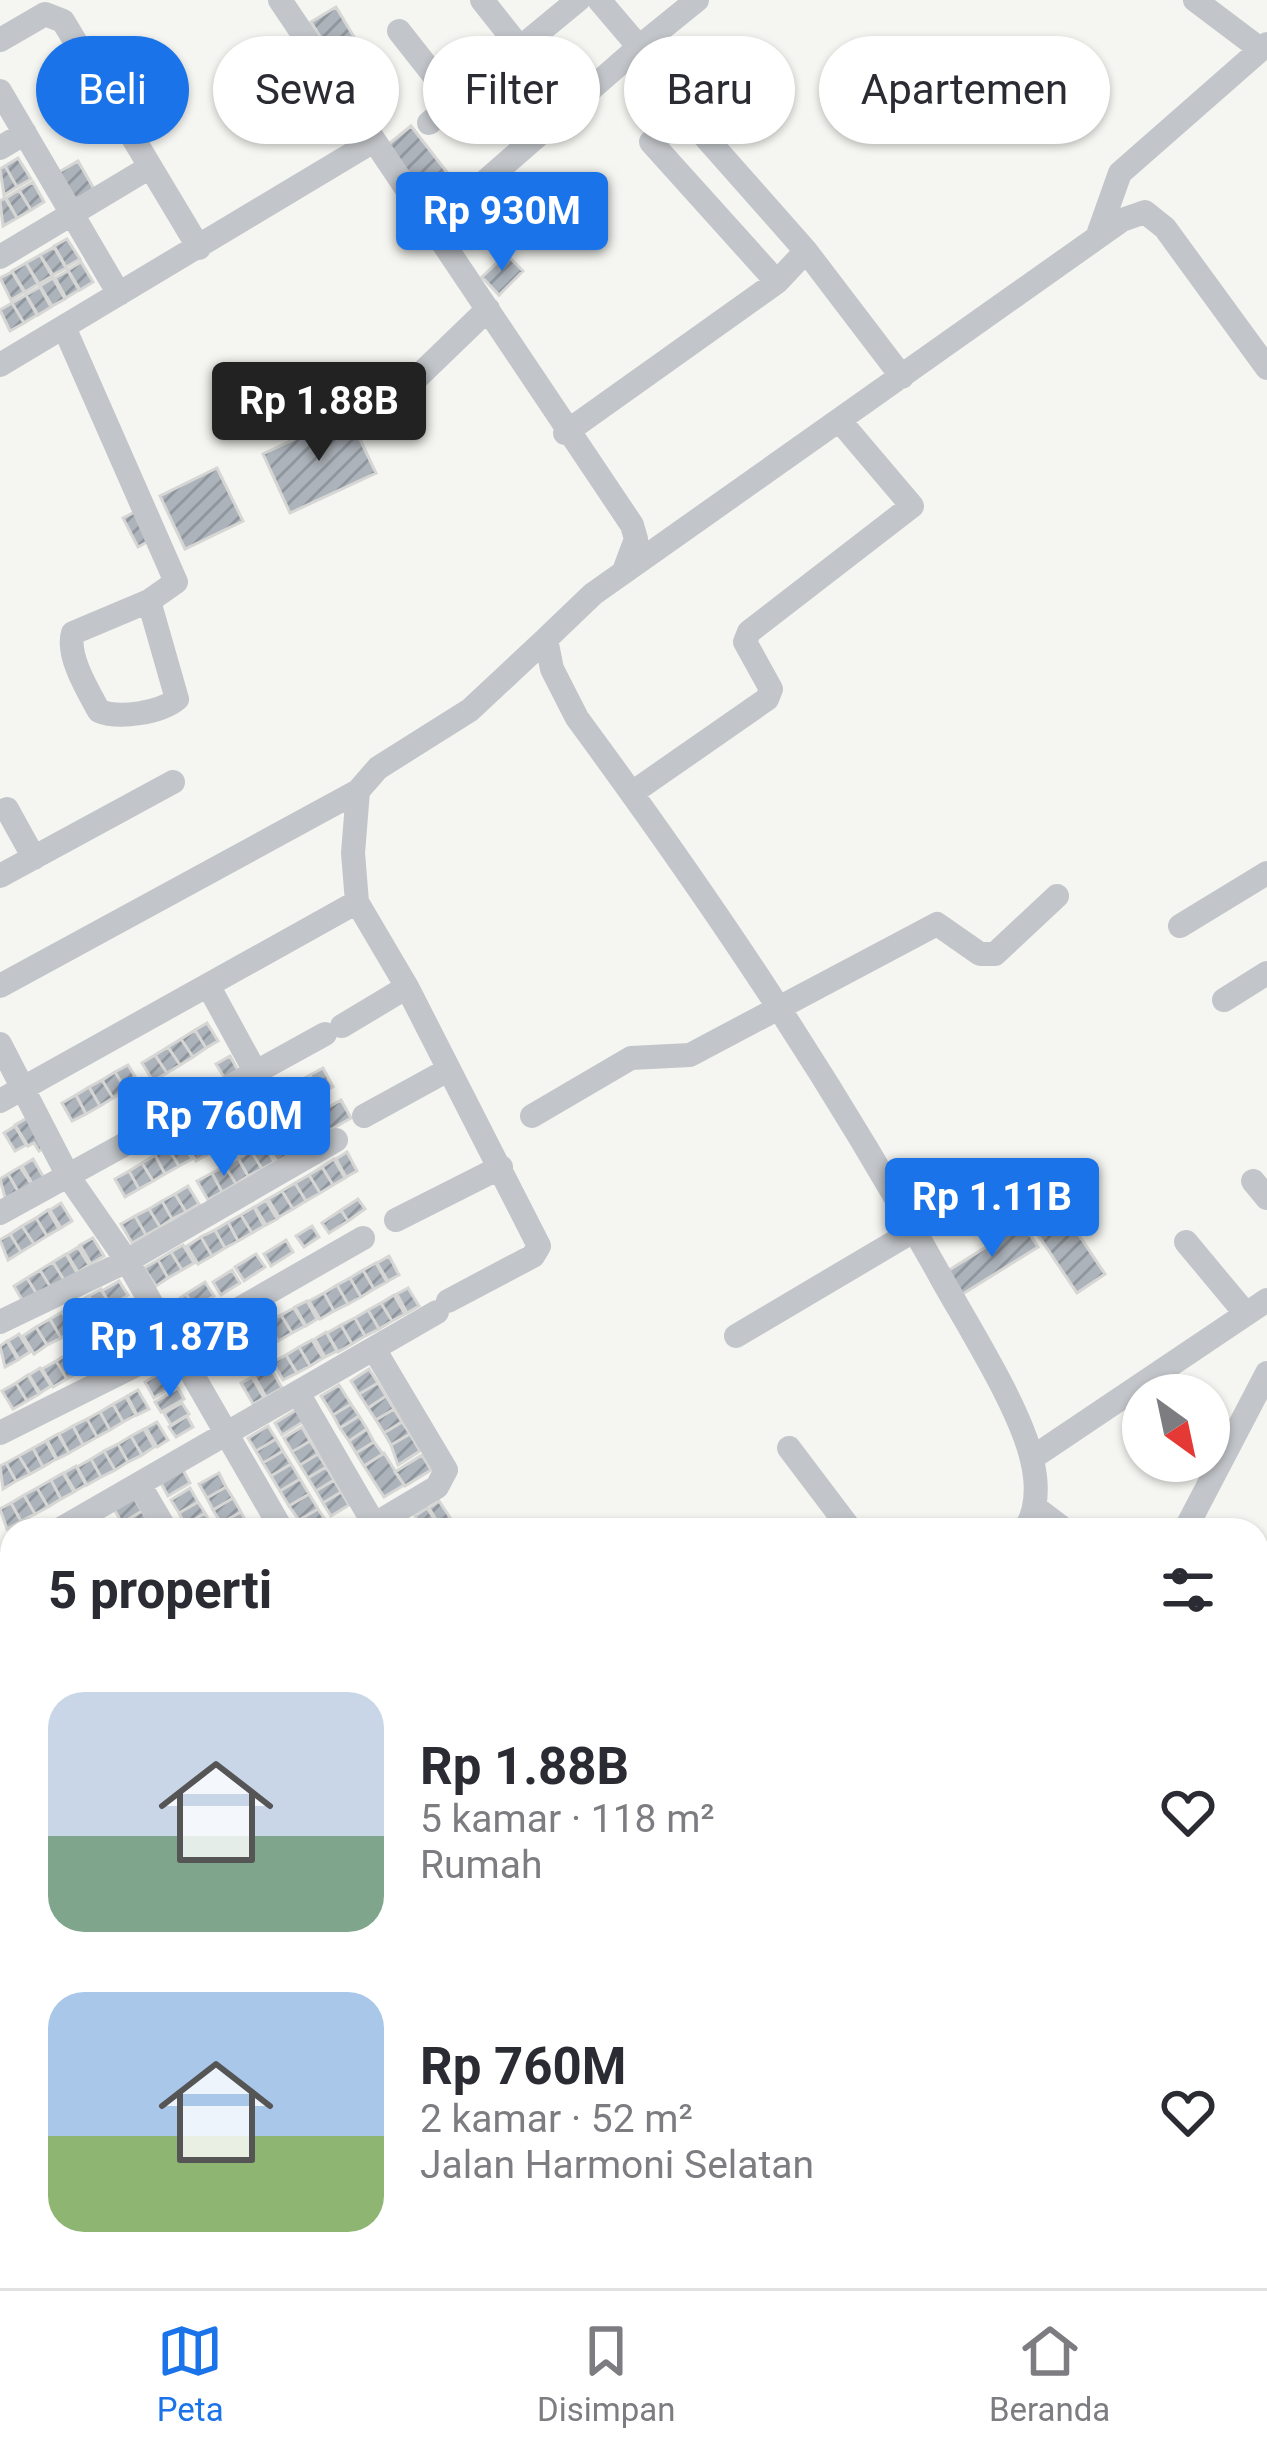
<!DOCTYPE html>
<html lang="id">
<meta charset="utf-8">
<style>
:root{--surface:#fff;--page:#f2f2f3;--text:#2b2b33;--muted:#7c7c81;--line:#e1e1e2;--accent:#1a73e8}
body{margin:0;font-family:Roboto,sans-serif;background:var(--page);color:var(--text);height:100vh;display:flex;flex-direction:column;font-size:45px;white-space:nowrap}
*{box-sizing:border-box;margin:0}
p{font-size:39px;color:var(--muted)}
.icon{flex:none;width:66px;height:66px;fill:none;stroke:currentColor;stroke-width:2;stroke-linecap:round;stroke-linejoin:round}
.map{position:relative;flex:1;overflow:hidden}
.panel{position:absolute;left:0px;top:1518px;width:1269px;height:771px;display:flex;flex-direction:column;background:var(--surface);border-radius:36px 36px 0 0;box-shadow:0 3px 9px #0004}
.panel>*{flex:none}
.banner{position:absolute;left:36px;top:36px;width:1197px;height:108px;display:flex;gap:24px}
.needle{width:78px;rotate:147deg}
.fabs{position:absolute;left:1122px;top:1374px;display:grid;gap:24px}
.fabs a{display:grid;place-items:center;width:108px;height:108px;border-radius:50%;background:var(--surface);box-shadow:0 3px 9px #0004;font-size:60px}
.price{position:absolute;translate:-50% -102px;padding:0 27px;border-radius:12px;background:var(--accent);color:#fff;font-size:39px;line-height:78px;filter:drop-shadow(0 3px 6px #0008)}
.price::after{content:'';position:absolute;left:50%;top:72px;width:36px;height:27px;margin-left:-18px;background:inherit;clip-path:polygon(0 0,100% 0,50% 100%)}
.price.current{background:#222;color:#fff}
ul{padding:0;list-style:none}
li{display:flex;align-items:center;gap:36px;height:300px;padding:0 48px}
li span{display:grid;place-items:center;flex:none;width:336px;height:240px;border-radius:36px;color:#555}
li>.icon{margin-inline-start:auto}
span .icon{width:144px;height:144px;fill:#fffc;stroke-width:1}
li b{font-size:51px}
h2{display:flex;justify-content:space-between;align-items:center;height:144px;padding:0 48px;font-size:51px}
.tag{padding:0 42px;border-radius:54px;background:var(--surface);box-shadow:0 3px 9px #0004;font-size:42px;line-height:108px}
.tag.current{background:var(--accent);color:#fff}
.dock{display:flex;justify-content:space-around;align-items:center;height:168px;border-top:3px solid var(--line);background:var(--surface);font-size:33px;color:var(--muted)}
.dock a{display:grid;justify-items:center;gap:6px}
.dock .current{color:var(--accent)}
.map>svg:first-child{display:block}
</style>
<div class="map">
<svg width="1267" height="2288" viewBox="0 0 1267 2288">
<defs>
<pattern id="building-hatch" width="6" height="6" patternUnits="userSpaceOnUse" patternTransform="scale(3)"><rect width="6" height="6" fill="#adb3ba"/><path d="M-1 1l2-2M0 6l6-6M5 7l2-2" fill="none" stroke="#90969d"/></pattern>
</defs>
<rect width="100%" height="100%" fill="#f5f5f1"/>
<path fill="url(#building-hatch)" stroke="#d6d6d4" stroke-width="3" d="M 336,7 L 354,37 L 330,52 L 311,22 Z
M 411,126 L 457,185 L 430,206 L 385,147 Z
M 18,158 L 31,179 L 17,187 L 5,166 Z
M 78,161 L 94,189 L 75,200 L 59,172 Z
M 5,166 L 17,187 L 4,195 L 0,169 Z
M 33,182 L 44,202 L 31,210 L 19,190 Z
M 19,190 L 31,210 L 17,218 L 6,198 Z
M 5,198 L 17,218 L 3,226 L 0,201 Z
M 67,239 L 80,259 L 66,267 L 54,246 Z
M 54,247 L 66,268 L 53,275 L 40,255 Z
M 506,254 L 523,271 L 499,295 L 482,277 Z
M 40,255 L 52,276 L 39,284 L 26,263 Z
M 81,262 L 93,282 L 80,290 L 68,270 Z
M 26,263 L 38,284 L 25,292 L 12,271 Z
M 68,271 L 79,290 L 66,298 L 55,278 Z
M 12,272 L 24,292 L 11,300 L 0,278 Z
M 53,278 L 65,299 L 52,306 L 40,286 Z
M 40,287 L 51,307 L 38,315 L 26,295 Z
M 26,295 L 37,315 L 24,323 L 12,303 Z
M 12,303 L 24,323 L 10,331 L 0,310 Z
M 348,414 L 376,473 L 290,513 L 263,454 Z
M 217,468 L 243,521 L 185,549 L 160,496 Z
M 141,509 L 156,537 L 138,547 L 123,518 Z
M 207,1023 L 218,1041 L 206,1048 L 195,1030 Z
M 195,1030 L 206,1048 L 193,1057 L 181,1039 Z
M 181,1039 L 193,1057 L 180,1065 L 168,1047 Z
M 168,1047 L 180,1065 L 167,1073 L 155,1055 Z
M 155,1055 L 167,1073 L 153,1081 L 142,1063 Z
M 230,1056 L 240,1074 L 227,1082 L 216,1064 Z
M 128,1065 L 139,1083 L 126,1090 L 115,1072 Z
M 323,1068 L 333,1087 L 320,1094 L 310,1075 Z
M 115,1072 L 126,1090 L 113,1098 L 102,1080 Z
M 310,1075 L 320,1094 L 307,1101 L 296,1083 Z
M 102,1080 L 113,1098 L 100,1106 L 89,1087 Z
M 296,1083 L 307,1101 L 294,1108 L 283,1090 Z
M 89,1087 L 100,1106 L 86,1114 L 76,1095 Z
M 283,1090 L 294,1108 L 280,1116 L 270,1098 Z
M 76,1095 L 86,1114 L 72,1121 L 62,1103 Z
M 270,1098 L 280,1116 L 266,1124 L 256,1105 Z
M 341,1100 L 351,1118 L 330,1130 L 320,1112 Z
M 252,1104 L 262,1122 L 250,1130 L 239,1111 Z
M 239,1111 L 250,1130 L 236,1138 L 226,1119 Z
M 320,1112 L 330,1130 L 317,1138 L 306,1120 Z
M 27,1118 L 46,1146 L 39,1151 L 34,1143 L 28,1146 L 15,1125 Z
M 226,1119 L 236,1138 L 223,1145 L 213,1127 Z
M 306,1120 L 317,1138 L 304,1146 L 293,1127 Z
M 15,1126 L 26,1145 L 15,1151 L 4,1133 Z
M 213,1127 L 223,1145 L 210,1153 L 199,1134 Z
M 293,1127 L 304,1146 L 290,1154 L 280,1135 Z
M 199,1134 L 210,1153 L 196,1161 L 185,1143 Z
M 280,1135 L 290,1154 L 277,1162 L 266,1143 Z
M 181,1140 L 192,1159 L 179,1166 L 168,1148 Z
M 264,1143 L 274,1162 L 262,1169 L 251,1151 Z
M 168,1148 L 179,1166 L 165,1174 L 155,1155 Z
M 251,1151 L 262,1169 L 248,1176 L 238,1158 Z
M 347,1152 L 357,1171 L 346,1177 L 336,1159 Z
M 155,1155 L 165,1174 L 153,1181 L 142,1163 Z
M 238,1158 L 248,1176 L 236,1184 L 225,1166 Z
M 33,1159 L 44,1178 L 33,1185 L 22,1166 Z
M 334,1159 L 345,1178 L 333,1185 L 322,1167 Z
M 142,1163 L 153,1181 L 139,1189 L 129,1171 Z
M 225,1166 L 236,1184 L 222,1192 L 212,1173 Z
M 20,1167 L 32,1185 L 19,1193 L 8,1174 Z
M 322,1167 L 333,1185 L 320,1193 L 309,1175 Z
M 129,1171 L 139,1189 L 125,1197 L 115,1179 Z
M 212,1173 L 222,1192 L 208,1200 L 197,1181 Z
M 8,1174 L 19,1193 L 6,1201 L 0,1179 Z
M 309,1175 L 320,1193 L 306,1201 L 295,1183 Z
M 295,1183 L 306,1201 L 293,1209 L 282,1191 Z
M 188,1186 L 199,1204 L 186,1212 L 175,1194 Z
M 282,1191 L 293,1209 L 279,1217 L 268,1199 Z
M 175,1194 L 186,1212 L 172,1219 L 162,1201 Z
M 358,1199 L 365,1209 L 348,1221 L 341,1210 Z
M 266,1200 L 277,1219 L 266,1225 L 255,1207 Z
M 162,1201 L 172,1219 L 160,1227 L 149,1209 Z
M 1056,1201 L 1105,1274 L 1077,1293 L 1028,1220 Z
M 61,1203 L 72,1221 L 61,1228 L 50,1210 Z
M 254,1207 L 264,1226 L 252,1233 L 241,1215 Z
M 149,1209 L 160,1227 L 146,1235 L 135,1216 Z
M 48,1210 L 59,1229 L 47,1236 L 36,1218 Z
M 341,1210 L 348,1221 L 329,1233 L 322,1223 Z
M 241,1215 L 252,1233 L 238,1241 L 228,1222 Z
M 135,1216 L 146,1235 L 132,1243 L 121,1224 Z
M 36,1218 L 47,1236 L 34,1244 L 22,1226 Z
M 228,1222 L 238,1241 L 225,1248 L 215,1230 Z
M 1023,1224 L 1038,1247 L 961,1295 L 946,1272 Z
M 22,1226 L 34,1244 L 21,1252 L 10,1234 Z
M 312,1226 L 319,1237 L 304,1247 L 296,1236 Z
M 215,1230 L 225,1248 L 212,1256 L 201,1237 Z
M 10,1234 L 21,1252 L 8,1260 L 0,1240 Z
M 201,1237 L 212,1256 L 198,1264 L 187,1246 Z
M 93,1238 L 104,1256 L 91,1264 L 80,1245 Z
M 286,1240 L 293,1252 L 271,1266 L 264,1254 Z
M 183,1245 L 194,1263 L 182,1270 L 171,1252 Z
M 78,1247 L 89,1265 L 78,1272 L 67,1254 Z
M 171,1252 L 182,1270 L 168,1278 L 158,1260 Z
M 66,1254 L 77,1273 L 64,1280 L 53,1262 Z
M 256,1254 L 265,1267 L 244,1281 L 235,1267 Z
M 389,1256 L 399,1275 L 388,1281 L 377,1263 Z
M 158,1260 L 168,1278 L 156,1286 L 144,1268 Z
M 53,1262 L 64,1280 L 51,1288 L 40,1270 Z
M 376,1263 L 387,1282 L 374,1289 L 363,1270 Z
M 40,1270 L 51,1288 L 38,1296 L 27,1278 Z
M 232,1270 L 240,1283 L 221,1295 L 213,1282 Z
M 363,1270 L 374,1289 L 361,1297 L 350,1278 Z
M 27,1278 L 38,1296 L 25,1305 L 14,1286 Z
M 350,1278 L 361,1297 L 348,1304 L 337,1285 Z
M 119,1281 L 128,1295 L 111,1306 L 102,1291 Z
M 205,1282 L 214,1296 L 195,1308 L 186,1294 Z
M 337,1285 L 348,1304 L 334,1311 L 324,1293 Z
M 408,1288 L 419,1306 L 407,1313 L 397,1294 Z
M 101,1289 L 112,1307 L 101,1314 L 89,1296 Z
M 324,1293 L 334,1311 L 320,1319 L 309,1301 Z
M 186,1294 L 193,1304 L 172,1318 L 165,1308 Z
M 394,1295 L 405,1314 L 392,1321 L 381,1303 Z
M 88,1296 L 99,1314 L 87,1322 L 76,1304 Z
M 307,1301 L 317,1319 L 306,1326 L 295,1307 Z
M 381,1303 L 392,1321 L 379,1329 L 368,1310 Z
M 76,1304 L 87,1322 L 74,1330 L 62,1312 Z
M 140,1307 L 158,1335 L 139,1346 L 122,1319 Z
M 294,1308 L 305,1326 L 292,1333 L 281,1315 Z
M 368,1310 L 379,1329 L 365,1336 L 355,1318 Z
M 62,1312 L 74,1330 L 61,1338 L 50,1319 Z
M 281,1315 L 292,1333 L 278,1341 L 268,1322 Z
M 355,1318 L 365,1336 L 352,1344 L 341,1325 Z
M 50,1319 L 61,1338 L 47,1345 L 36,1327 Z
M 120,1322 L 131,1340 L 120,1347 L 109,1329 Z
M 262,1323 L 274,1344 L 262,1351 L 250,1329 Z
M 341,1325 L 352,1344 L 338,1352 L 327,1333 Z
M 36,1327 L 47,1345 L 34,1354 L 23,1336 Z
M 108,1329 L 119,1347 L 106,1355 L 95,1337 Z
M 248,1330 L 259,1351 L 248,1357 L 236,1337 Z
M 326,1332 L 337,1351 L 325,1357 L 315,1339 Z
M 19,1334 L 30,1352 L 19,1359 L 8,1341 Z
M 229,1334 L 243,1359 L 233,1364 L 219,1340 Z
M 95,1337 L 106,1355 L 93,1363 L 82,1345 Z
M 312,1340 L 323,1358 L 310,1366 L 299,1347 Z
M 7,1341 L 18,1360 L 5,1367 L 0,1346 Z
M 220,1344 L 226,1355 L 205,1363 L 201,1356 Z
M 82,1345 L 93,1363 L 80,1371 L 69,1353 Z
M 299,1347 L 310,1366 L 297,1373 L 286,1355 Z
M 69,1353 L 80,1371 L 67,1379 L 56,1361 Z
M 286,1355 L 297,1373 L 283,1380 L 273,1362 Z
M 56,1361 L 67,1379 L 53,1387 L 42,1369 Z
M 269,1365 L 282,1388 L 266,1397 L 253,1374 Z
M 40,1368 L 51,1386 L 40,1393 L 29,1375 Z
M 369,1369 L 378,1383 L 359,1394 L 351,1381 Z
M 165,1370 L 174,1386 L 154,1398 L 145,1382 Z
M 28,1375 L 39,1394 L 27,1401 L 16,1383 Z
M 252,1377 L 264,1398 L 253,1404 L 241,1383 Z
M 16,1383 L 27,1401 L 13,1409 L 2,1391 Z
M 378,1383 L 386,1396 L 368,1408 L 359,1394 Z
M 339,1385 L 351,1404 L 333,1415 L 321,1396 Z
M 178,1388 L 184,1399 L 161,1412 L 155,1402 Z
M 138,1390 L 149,1409 L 137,1415 L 127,1396 Z
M 386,1396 L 394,1409 L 376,1420 L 368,1408 Z
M 126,1397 L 136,1415 L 123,1422 L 113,1404 Z
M 182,1403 L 189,1414 L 171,1425 L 164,1413 Z
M 113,1404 L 123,1422 L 110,1430 L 100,1412 Z
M 351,1404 L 359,1416 L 340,1428 L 333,1415 Z
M 299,1408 L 306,1420 L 282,1435 L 275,1423 Z
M 394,1409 L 402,1422 L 384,1433 L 376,1420 Z
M 100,1412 L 110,1430 L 97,1437 L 87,1419 Z
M 187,1416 L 193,1427 L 176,1437 L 169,1427 Z
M 359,1416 L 367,1429 L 349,1441 L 340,1428 Z
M 87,1419 L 97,1437 L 83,1445 L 73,1426 Z
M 157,1422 L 168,1440 L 157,1447 L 146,1428 Z
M 402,1422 L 410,1434 L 391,1445 L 384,1433 Z
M 73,1426 L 83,1445 L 69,1453 L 59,1434 Z
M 268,1426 L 276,1439 L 256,1451 L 248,1438 Z
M 302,1427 L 310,1441 L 292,1452 L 284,1438 Z
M 144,1429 L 154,1447 L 142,1455 L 131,1436 Z
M 367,1429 L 374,1442 L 356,1453 L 349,1441 Z
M 58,1434 L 69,1453 L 57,1459 L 47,1440 Z
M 410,1434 L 420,1451 L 398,1465 L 391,1445 Z
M 131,1436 L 142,1455 L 128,1462 L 118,1444 Z
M 276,1439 L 283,1451 L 263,1463 L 256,1451 Z
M 46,1441 L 56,1459 L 43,1467 L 33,1448 Z
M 310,1441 L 318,1454 L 300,1465 L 292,1452 Z
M 374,1442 L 383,1454 L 364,1466 L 356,1453 Z
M 118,1444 L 128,1462 L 115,1470 L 104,1451 Z
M 33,1448 L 43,1467 L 30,1474 L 19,1456 Z
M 104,1451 L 115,1470 L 101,1477 L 91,1459 Z
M 283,1451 L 291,1464 L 271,1476 L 263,1463 Z
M 384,1453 L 404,1485 L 384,1497 L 364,1466 Z
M 318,1454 L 326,1467 L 308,1478 L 300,1465 Z
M 422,1455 L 431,1470 L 405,1486 L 395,1472 Z
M 19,1456 L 30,1474 L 16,1481 L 6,1463 Z
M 91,1459 L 101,1477 L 87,1485 L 77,1467 Z
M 6,1463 L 16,1481 L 3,1489 L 0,1466 Z
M 291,1464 L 300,1479 L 280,1491 L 271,1476 Z
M 76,1466 L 86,1485 L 75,1491 L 64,1473 Z
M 326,1467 L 334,1480 L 316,1491 L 308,1478 Z
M 183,1470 L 190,1483 L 168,1496 L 161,1483 Z
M 63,1473 L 74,1492 L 61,1499 L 51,1480 Z
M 219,1473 L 226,1487 L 207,1498 L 199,1484 Z
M 300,1479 L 309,1494 L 289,1506 L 280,1491 Z
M 51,1480 L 61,1499 L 48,1507 L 37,1488 Z
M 334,1480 L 341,1492 L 323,1503 L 316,1491 Z
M 226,1487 L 233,1498 L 213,1510 L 207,1498 Z
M 37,1488 L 48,1507 L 35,1514 L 24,1495 Z
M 190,1488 L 198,1502 L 179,1513 L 171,1500 Z
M 341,1492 L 349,1505 L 331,1516 L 323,1503 Z
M 309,1494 L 318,1509 L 299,1520 L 289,1506 Z
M 24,1495 L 35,1514 L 21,1521 L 11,1503 Z
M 134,1498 L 142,1511 L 122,1523 L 114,1509 Z
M 233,1498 L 241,1512 L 221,1523 L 213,1510 Z
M 439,1501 L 451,1519 L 440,1526 L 429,1508 Z
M 198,1502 L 205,1513 L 185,1525 L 179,1513 Z
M 11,1503 L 21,1521 L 7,1529 L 0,1509 Z
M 427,1508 L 439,1526 L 433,1530 L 424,1530 L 415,1516 Z
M 318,1509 L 326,1521 L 305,1530 L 299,1520 Z
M 142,1511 L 149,1523 L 127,1530 L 122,1523 Z
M 241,1512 L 249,1527 L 225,1530 L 221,1523 Z
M 205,1513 L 213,1527 L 188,1530 L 185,1525 Z
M 9,2167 L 12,2188 L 0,2191 L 0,2169 Z"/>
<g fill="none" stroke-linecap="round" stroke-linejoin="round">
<path stroke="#c2c5c9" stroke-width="24" d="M 280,0 L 632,525 L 636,539 L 624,571
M 482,0 L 520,48
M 1195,0 L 1260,49
M 399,31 L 455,102
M 0,40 L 45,14 L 63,21 L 199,248
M 639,47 L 697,0
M 0,91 L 119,294
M 692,122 L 806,251 L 902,377
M 429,123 L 578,0
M 651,142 L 777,282
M 0,148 L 25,133
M 432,228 L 639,47 L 599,0
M 1099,232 L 1120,173 L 1267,44
M 0,257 L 150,167
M 64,327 L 176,582 L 149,601 L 73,633 C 66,655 88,691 99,711 C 119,719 160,713 177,699 L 149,601
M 0,365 L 372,142
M 373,420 L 488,309
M 565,433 L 777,282 L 806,251
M 358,791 L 353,853 L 357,902 L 407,987 L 539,1246 L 533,1256 L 448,1301
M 632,793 L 767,699 L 771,689 L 745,642 L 749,632 L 912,506 L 839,420
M 7,809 L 34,858
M 0,876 L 173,782
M 1180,926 L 1267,873
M 0,986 L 358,791 L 378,768 L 470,710 L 546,639
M 209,987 L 256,1073
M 1224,1000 L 1267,973
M 342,1026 L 407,987
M 0,1044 L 68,1176 L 127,1261 L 282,1530
M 0,1101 L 357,902
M 364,1116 L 446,1071
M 532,1116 L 631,1058 L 690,1055 L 937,924 L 980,954 L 995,954 L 1057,896
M 1253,1181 L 1267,1198
M 0,1213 L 325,1034
M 396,1220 L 501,1167
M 1186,1242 L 1246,1314
M 0,1322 L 127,1261 L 336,1140
M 736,1336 L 915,1230
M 298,1393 L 374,1524
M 0,1433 L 176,1345 L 363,1238
M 789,1448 L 851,1530
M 1032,1458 L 1267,1300
M 139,1484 L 166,1530
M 1036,1508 L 1065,1530
M 59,1530 L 437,1312
M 365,1530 L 437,1487 L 446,1470 L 374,1349
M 1025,1530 C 1038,1509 1038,1485 1032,1460 C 1021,1410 970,1329 943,1281 C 832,1080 713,903 577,718 L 552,669 L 546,639 L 593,594 L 1122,220 L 1145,212 L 1165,228 L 1267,368
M 1185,1530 L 1267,1373
M 0,1653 L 12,1649
M 1257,1688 L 1267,1698
M 0,2056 L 1,2056
M 0,2139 L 12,2137
M 0,2256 L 12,2254
M 396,2277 L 399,2288
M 922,2277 L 931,2288
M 577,2288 L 598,2277
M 795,2288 L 812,2277"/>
</g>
</svg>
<div class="fabs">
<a><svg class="needle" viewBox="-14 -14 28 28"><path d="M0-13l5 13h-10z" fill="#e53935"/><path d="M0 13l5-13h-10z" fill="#7c7c81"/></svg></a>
</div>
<b class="price" style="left:502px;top:274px">Rp 930M</b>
<b class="price current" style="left:319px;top:464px">Rp 1.88B</b>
<b class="price" style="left:224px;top:1179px">Rp 760M</b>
<b class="price" style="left:992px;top:1260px">Rp 1.11B</b>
<b class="price" style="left:170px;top:1400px">Rp 1.87B</b>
<div class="banner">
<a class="tag current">Beli</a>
<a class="tag">Sewa</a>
<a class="tag">Filter</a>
<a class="tag">Baru</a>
<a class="tag">Apartemen</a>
</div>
<section class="panel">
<h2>5 properti<svg class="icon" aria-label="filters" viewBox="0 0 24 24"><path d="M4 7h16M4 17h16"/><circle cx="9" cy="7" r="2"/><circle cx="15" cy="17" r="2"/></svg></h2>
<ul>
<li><span style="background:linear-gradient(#c9d6e8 60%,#7fa58c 0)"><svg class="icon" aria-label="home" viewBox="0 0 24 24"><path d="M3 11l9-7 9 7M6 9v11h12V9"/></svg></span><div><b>Rp 1.88B</b><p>5 kamar · 118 m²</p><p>Rumah</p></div><svg class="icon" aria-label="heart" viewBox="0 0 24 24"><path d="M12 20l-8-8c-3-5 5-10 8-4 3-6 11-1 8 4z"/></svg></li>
<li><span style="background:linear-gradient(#a9c7e8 60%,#8fb573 0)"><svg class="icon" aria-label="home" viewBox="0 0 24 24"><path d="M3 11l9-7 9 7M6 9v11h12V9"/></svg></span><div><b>Rp 760M</b><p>2 kamar · 52 m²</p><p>Jalan Harmoni Selatan</p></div><svg class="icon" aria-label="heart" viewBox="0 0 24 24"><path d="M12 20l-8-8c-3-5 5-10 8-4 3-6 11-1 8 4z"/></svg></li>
</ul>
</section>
</div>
<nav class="dock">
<a class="current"><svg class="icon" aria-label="map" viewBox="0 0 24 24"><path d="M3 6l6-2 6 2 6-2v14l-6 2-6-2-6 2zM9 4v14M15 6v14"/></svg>Peta</a>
<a><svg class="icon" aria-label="saved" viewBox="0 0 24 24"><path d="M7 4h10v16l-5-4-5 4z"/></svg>Disimpan</a>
<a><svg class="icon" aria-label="home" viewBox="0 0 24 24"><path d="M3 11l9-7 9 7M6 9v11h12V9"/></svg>Beranda</a>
</nav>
